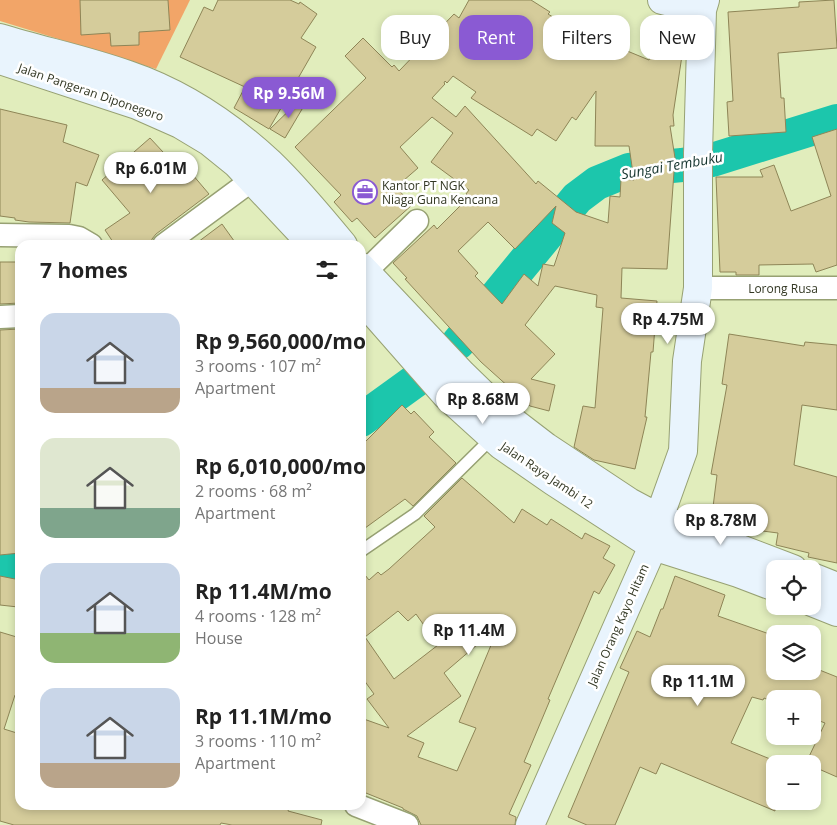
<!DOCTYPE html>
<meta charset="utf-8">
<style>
:root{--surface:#fff;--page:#f2f2f2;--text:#222;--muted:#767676;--accent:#8a5ad3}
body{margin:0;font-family:"Open Sans",sans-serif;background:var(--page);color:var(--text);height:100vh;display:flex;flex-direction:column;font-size:19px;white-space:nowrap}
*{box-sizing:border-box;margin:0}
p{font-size:16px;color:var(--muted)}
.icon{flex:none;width:28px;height:28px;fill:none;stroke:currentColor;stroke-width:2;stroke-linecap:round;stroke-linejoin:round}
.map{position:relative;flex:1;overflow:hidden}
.side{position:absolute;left:15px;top:240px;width:351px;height:570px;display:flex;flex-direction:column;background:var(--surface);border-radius:15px;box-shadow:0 2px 8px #0003}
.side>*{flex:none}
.banner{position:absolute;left:381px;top:15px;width:380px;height:45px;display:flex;gap:10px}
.tools{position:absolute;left:766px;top:560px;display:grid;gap:10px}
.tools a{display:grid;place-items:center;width:55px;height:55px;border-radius:10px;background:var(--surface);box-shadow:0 2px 8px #0003;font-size:25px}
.price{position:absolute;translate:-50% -42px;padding:0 11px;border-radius:18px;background:#fff;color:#222;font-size:16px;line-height:32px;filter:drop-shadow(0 1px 2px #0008)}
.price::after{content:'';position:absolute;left:50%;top:30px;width:15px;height:11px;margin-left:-8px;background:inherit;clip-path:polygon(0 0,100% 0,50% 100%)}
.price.current{background:var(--accent);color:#fff}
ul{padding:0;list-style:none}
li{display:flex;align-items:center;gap:15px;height:125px;padding:0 25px}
li span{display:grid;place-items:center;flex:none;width:140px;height:100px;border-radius:15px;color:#555}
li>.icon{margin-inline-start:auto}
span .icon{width:60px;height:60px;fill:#fffc;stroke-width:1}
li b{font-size:21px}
h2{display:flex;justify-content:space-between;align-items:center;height:60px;padding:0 25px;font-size:21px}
.pill{padding:0 18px;border-radius:15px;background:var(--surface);box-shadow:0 2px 8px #0003;font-size:18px;line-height:45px}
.pill.current{background:var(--accent);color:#fff}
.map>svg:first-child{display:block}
</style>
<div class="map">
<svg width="837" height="825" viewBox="0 0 837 825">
<rect width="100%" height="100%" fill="#e1edbc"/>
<path fill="#f2a568" d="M 0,0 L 190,0 L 156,69 L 0,21 Z"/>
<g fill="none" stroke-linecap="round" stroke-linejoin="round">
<path stroke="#1cc6ac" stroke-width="34" d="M 458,343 L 577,198 L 597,183 L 629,170 L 682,165 L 712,160 L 837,121
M 361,420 L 415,381
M 0,566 L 20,568"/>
</g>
<path fill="#d5cc9b" stroke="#8e8557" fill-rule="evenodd" d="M 80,0 L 168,0 L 170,30 L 139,32 L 139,45 L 111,46 L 110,33 L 81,35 Z
M 218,0 L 290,0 L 299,4 L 300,2 L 317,14 L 301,38 L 316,47 L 269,129 L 234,108 L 245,87 L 180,57 L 204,7 L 213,11 Z
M 469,0 L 531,0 L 550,12 L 548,14 L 617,57 L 620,48 L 649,60 L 654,45 L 683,49 L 673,115 L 674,126 L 670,126 L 675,158 L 667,269 L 622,268 L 621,298 L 657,301 L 653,352 L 651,352 L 645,417 L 647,417 L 635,469 L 594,460 L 574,447 L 583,406 L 595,408 L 603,308 L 596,307 L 597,295 L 555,286 L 525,325 L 555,354 L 531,379 L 555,385 L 549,411 L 530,406 L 481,362 L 405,279 L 407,278 L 393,263 L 434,225 L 437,229 L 469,197 L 466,194 L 469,190 L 431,162 L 453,133 L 432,117 L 400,147 L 418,168 L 396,187 L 412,205 L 375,238 L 357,218 L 352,222 L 334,202 L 341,195 L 295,147 L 366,78 L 345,56 L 363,38 L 392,67 L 394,65 L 399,71 L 454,14 L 459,18 ZM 453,76 L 476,92 L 471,98 L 532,136 L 537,129 L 556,141 L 572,117 L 576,120 L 596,91 L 595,146 L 629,146 L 634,180 L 621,179 L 620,197 L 610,196 L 608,223 L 576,212 L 538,181 L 536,184 L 465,106 L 456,117 L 432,98 L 445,84 L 444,83 L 445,81 L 447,83 ZM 556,206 L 552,223 L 565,233 L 554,266 L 543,264 L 538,286 L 524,274 L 502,304 L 475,276 L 478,273 L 458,251 L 488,222 L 515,249 Z
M 834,0 L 837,48 L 778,53 L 781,98 L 784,98 L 786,132 L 729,136 L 727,102 L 733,101 L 728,12 L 799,7 L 799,2 Z
M 304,96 L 308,99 L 285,138 L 270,129 Z
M 0,109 L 67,125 L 63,142 L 99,155 L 87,186 L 76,182 L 70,223 L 29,222 L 15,220 L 15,218 L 0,216 Z
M 837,129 L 837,265 L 816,272 L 813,264 L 759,265 L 759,275 L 736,275 L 736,272 L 720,272 L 716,177 L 763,177 L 760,170 L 774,165 L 791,211 L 831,196 L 812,137 Z
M 150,138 L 176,166 L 181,161 L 209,194 L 156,234 L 152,239 L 151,245 L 115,245 L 105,230 L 130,213 L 102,180 Z
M 222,224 L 237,245 L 194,245 Z
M 0,262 L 20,262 L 20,303 L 0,304 Z
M 20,329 L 20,362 L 17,362 L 20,407 L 20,553 L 0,555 L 0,330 Z
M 729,334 L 804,346 L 805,342 L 837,345 L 837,410 L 802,405 L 794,465 L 837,477 L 837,563 L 808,557 L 809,553 L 776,545 L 778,533 L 739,528 L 739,532 L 709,520 L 711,506 L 713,507 L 717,475 L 711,474 L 727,385 L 722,384 Z
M 402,405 L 411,414 L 414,411 L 434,432 L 429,437 L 456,463 L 413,506 L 405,499 L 361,531 L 361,446 Z
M 462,478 L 514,523 L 522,509 L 547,525 L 551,519 L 582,539 L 585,533 L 610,546 L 603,558 L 615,565 L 599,594 L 594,591 L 548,699 L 550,700 L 524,762 L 531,765 L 509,814 L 516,817 L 515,825 L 421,825 L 417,816 L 403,809 L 403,808 L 361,791 L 361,718 L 389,728 L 367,699 L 374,694 L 361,676 L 361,570 L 369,580 L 378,572 L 381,575 L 389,569 L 435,527 L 424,516 ZM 398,611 L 408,621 L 416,614 L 438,645 L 394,679 L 365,637 ZM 499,626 L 459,722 L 476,728 L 457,771 L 418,757 L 424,743 L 407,736 L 461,696 L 444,673 Z
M 0,576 L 20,580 L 18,607 L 0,605 Z
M 675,576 L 725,595 L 718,616 L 775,636 L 775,671 L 812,671 L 812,667 L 837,677 L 837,777 L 812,766 L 812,764 L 806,763 L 825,723 L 812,718 L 812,699 L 775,699 L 775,703 L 764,698 L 763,700 L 752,697 L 731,743 L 775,761 L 775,811 L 661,763 L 656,774 L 640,767 L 615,825 L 587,825 L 568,817 L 629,672 L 620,668 L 637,631 L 650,637 L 661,609 L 663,609 Z
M 0,632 L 20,638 L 20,696 L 15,695 L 4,729 L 20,734 L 20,805 L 281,805 L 289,808 L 288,811 L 322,820 L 321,825 L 232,825 L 221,823 L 220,825 L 14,825 L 0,821 Z"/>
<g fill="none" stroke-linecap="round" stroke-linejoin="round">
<defs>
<path id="lane" d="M 361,551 L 415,514 L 493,437"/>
<path id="street" d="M 0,235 L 69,236 L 79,238 L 91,245
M 164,245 L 252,180
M 365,272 L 417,221
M 698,288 L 837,288
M 0,317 L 20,316
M 356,805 L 407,825"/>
<path id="secondary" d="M 662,0 L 702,10
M 0,38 C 42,51 86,60 128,75 C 181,93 229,125 270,163 C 296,188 320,217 343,245
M 0,60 L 137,105 L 180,124 L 210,142 L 236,163 L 313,245
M 361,267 L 462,374 L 503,414 L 546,447 L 629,502 L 659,518 L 793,569
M 361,298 L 447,396 L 501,445 L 553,481 L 653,546 L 738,573 L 775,587
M 812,577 L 837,587
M 812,602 L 837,612
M 530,825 L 653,546 L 659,518 L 683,451 L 687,361 L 698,288 L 698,153 L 702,10 L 705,0"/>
</defs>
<use href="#lane" stroke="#97a173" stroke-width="14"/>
<use href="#street" stroke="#97a173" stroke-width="25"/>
<use href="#secondary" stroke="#97a173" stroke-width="30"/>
<use href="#lane" stroke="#fff" stroke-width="11"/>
<use href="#street" stroke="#fff" stroke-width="22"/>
<use href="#secondary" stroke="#e9f4fd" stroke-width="28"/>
</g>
<defs>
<symbol id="office-ring" viewBox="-11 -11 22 22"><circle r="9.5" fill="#fff" stroke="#8a5ad3" stroke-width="1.5"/><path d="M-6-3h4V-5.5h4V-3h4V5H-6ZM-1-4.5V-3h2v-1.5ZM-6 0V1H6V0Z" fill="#8a5ad3"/></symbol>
</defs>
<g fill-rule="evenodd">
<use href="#office-ring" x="351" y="178" width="28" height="28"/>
</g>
<g text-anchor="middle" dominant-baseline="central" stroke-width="5" stroke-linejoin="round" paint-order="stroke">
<g font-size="12" fill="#323723" stroke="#fff">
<text transform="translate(91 92) rotate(19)">Jalan Pangeran Diponegoro</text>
<text x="783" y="288">Lorong Rusa</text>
<text transform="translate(547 475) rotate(34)">Jalan Raya Jambi 12</text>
<text transform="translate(618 625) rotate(-66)">Jalan Orang Kayo Hitam</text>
</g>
<g font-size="12" fill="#323723" stroke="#fff" text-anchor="start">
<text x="382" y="185">Kantor PT NGK<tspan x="382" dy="14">Niaga Guna Kencana</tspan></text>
</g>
<g font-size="14" font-style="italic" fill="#15342e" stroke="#fff">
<text transform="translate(672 165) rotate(-10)">Sungai Tembuku</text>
</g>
</g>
</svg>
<div class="tools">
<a><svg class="icon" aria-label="locate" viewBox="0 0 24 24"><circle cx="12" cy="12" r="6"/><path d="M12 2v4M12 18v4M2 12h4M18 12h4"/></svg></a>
<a><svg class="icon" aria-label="layers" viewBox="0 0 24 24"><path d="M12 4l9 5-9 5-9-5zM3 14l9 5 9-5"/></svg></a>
<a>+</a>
<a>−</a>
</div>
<b class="price current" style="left:289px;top:119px">Rp 9.56M</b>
<b class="price" style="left:151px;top:194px">Rp 6.01M</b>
<b class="price" style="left:668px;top:345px">Rp 4.75M</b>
<b class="price" style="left:483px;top:425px">Rp 8.68M</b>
<b class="price" style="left:721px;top:546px">Rp 8.78M</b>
<b class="price" style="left:469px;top:656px">Rp 11.4M</b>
<b class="price" style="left:698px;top:707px">Rp 11.1M</b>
<div class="banner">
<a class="pill">Buy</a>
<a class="pill current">Rent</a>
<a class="pill">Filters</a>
<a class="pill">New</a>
</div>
<section class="side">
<h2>7 homes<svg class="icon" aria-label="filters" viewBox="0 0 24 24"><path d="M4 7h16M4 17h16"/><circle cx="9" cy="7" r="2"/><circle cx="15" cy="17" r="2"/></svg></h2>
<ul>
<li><span style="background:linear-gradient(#c9d6e8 75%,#b9a48a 0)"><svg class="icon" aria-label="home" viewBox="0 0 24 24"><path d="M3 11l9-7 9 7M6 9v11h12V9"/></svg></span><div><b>Rp 9,560,000/mo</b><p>3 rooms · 107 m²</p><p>Apartment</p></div></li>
<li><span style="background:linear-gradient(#dfe7d0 70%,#7fa58c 0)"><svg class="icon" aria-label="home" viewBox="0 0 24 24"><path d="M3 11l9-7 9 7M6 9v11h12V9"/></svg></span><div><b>Rp 6,010,000/mo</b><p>2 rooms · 68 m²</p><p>Apartment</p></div></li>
<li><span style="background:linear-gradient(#c9d6e8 70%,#8fb573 0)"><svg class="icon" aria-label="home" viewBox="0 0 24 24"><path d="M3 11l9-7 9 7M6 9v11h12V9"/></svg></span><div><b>Rp 11.4M/mo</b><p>4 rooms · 128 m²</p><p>House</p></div></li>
<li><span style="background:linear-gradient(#c9d6e8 75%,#b9a48a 0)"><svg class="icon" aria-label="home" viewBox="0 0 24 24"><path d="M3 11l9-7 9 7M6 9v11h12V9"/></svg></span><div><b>Rp 11.1M/mo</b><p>3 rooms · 110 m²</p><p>Apartment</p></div></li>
</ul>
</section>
</div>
